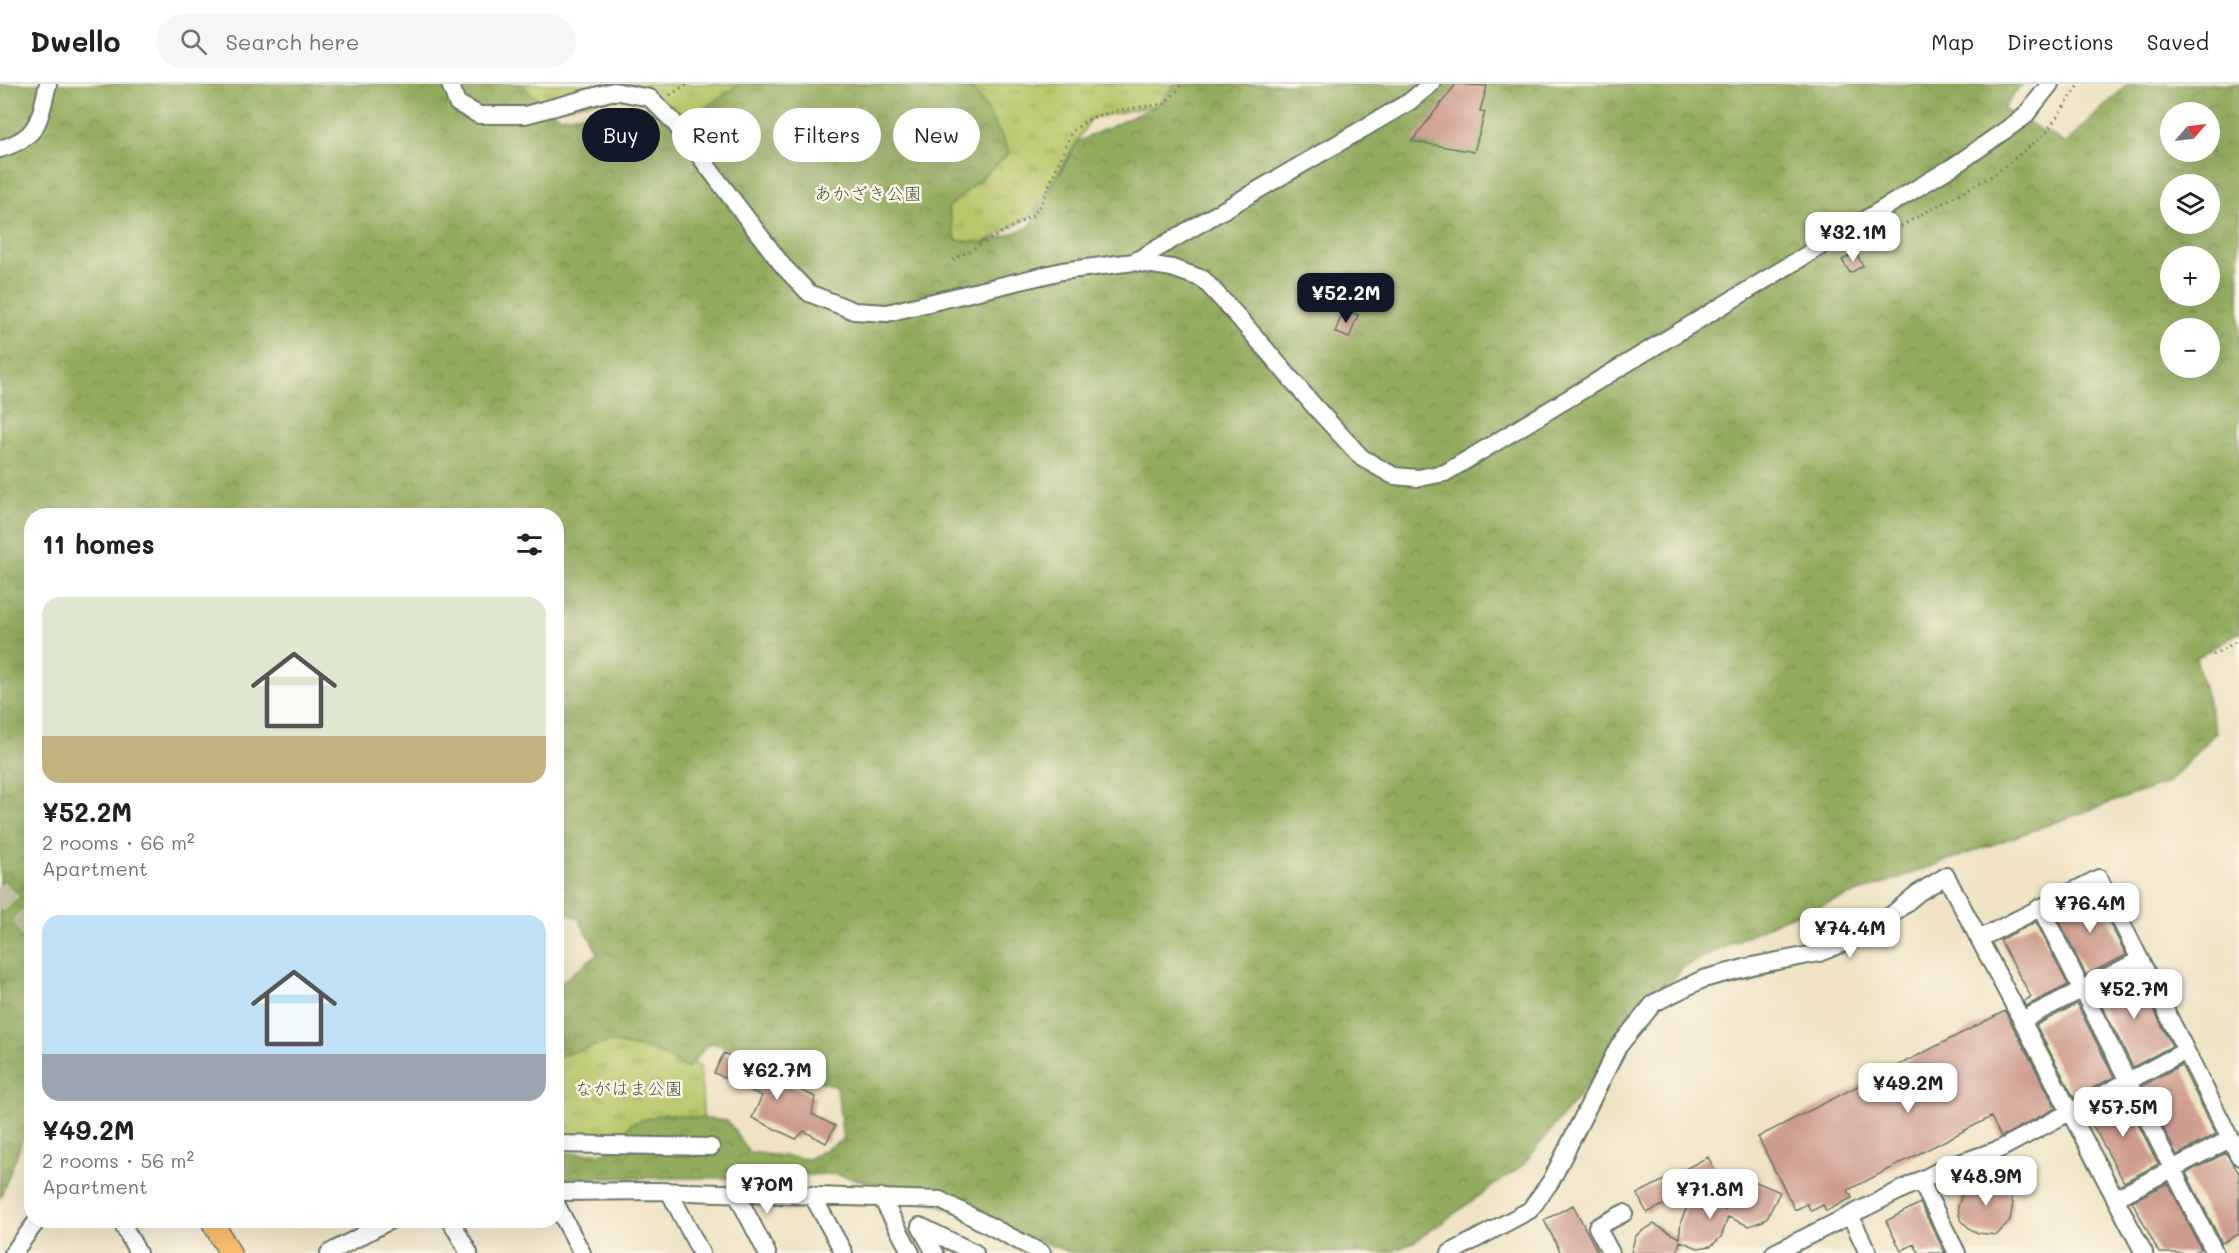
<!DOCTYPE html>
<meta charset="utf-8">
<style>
:root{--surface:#fff;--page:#f6f6f6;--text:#202124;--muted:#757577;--line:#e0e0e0;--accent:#111827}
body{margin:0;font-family:Mali,"Klee One",sans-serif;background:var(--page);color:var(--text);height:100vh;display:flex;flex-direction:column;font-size:22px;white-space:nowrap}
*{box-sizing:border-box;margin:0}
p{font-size:20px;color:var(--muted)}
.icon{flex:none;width:33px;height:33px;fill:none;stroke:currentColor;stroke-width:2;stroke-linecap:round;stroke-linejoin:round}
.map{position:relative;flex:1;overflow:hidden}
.sheet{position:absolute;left:24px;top:424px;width:540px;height:720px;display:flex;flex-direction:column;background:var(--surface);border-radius:24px;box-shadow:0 6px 24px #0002}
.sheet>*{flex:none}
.guide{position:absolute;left:582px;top:24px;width:570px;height:54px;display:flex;gap:12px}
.needle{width:39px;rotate:62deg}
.fabs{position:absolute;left:2160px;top:18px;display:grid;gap:12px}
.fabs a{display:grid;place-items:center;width:60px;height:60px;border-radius:50%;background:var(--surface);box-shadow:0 6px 24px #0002;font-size:30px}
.price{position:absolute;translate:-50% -51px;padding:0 14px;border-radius:12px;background:#fff;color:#222;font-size:20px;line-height:39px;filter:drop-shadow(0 2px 3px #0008)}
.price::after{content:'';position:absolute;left:50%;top:36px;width:18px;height:14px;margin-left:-9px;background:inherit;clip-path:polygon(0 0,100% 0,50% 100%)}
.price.on{background:var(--accent);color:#fff}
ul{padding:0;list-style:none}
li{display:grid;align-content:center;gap:12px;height:318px;padding:0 18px}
li span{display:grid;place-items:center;height:186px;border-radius:18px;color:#555}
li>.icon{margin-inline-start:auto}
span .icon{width:108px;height:108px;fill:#fffc;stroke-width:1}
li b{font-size:26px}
h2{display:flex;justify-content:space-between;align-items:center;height:72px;padding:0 18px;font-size:26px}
.tag{padding:0 21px;border-radius:27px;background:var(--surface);box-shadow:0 6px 24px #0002;font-size:21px;line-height:54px}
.tag.on{background:var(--accent);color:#fff}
header{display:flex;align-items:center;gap:36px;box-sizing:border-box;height:84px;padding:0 30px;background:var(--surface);border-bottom:2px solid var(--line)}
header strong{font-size:28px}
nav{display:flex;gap:33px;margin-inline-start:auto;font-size:21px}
.search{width:420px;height:54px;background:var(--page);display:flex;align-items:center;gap:15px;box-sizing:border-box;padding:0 21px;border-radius:33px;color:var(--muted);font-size:22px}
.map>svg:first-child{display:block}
</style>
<header>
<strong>Dwello</strong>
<div class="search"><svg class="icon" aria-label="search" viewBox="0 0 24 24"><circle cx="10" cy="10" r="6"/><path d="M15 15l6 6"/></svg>Search here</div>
<nav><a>Map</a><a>Directions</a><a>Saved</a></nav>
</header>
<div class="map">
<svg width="2239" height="1169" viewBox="0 0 2239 1169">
<defs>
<pattern id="grass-tufts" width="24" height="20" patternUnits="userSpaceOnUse" patternTransform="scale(1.5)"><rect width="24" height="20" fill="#b8c769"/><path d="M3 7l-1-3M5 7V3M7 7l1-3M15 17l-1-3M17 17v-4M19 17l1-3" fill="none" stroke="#95a357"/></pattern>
<pattern id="forest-crowns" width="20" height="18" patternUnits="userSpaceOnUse" patternTransform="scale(1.5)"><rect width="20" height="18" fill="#92ac5d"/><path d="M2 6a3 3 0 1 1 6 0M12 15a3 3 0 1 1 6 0" fill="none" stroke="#778d4e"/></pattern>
</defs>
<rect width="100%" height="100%" fill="#fcf5e5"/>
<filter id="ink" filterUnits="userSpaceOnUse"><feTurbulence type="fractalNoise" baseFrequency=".0167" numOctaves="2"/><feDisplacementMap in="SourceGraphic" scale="12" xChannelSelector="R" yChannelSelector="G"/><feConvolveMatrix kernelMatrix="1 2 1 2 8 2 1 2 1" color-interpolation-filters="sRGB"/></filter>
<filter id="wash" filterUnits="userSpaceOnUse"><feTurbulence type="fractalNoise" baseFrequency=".008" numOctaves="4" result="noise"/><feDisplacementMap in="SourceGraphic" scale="24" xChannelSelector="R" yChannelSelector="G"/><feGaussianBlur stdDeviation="1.35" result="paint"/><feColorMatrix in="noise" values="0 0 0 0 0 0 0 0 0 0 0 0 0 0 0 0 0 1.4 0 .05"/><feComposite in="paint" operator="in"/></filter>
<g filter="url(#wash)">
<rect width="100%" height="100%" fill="#efe3c4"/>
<path fill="url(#grass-tufts)" stroke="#6c824e" stroke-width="1.5" d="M 454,0 L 1177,0 L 1164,20 L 1091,34 L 1033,131 L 953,176 L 726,109 L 632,9 L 525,31 Z
M 632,950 L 700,982 L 705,1056 L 557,1051 L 557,965 Z"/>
<path fill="url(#forest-crowns)" stroke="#587448" stroke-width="1.5" fill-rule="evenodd" d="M 0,0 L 520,0 L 560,33 L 634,24 L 650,28 L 696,30 L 740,0 L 969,0 L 987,25 L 1010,68 L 948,124 L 956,156 L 984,159 L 1030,143 L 1077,58 L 1158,21 L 1175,0 L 2022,0 L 2003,25 L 2066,59 L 2128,0 L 2239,0 L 2239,548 L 2196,574 L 2216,648 L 2169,698 L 1780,836 L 1683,883 L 1523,1081 L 1414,1158 L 1389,1169 L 1072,1169 L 883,1101 L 833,1090 L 722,1094 L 557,1094 L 557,1069 L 606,1069 L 632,1039 L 664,1030 L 728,1037 L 749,1068 L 808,1075 L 843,1056 L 837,1003 L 716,960 L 709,959 L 687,985 L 654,967 L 609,958 L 557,973 L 557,902 L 598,869 L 578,834 L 557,825 L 556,432 L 32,432 L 31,1033 L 0,1115 ZM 2170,28 L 2210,28 L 2210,68 L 2170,68 ZM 2170,100 L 2210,100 L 2210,140 L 2170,140 ZM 2170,172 L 2210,172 L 2210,212 L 2170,212 ZM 2170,244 L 2210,244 L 2210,284 L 2170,284 Z"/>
<g id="blocks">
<path fill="#ce9c8f" d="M 1456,0 L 1487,2 L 1480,27 L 1485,28 L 1474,68 L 1412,57 Z
M 1856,169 L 1863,182 L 1850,189 L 1842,176 Z
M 1344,225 L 1358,231 L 1349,254 L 1335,248 Z
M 2094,808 L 2126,871 L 2086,891 L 2055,828 Z
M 2036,838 L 2068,901 L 2026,922 L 2024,917 L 2031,913 L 2000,856 Z
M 2136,890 L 2172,962 L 2133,983 L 2096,910 Z
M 2077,920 L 2114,993 L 2074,1014 L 2036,941 Z
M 2005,927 L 2056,1024 L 2001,1053 L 1991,1033 L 1848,1106 L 1852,1114 L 1826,1127 L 1823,1121 L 1811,1127 L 1807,1120 L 1795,1126 L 1758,1053 Z
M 724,969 L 815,1013 L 812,1030 L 835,1042 L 826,1059 L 804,1047 L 796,1055 L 752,1034 L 762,1012 L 714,989 Z
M 2181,981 L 2216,1050 L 2177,1071 L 2142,1002 Z
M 2124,1011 L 2158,1080 L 2124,1098 L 2087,1031 Z
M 2226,1069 L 2239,1089 L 2239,1150 L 2222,1159 L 2186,1089 Z
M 1708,1073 L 1718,1093 L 1647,1129 L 1637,1110 Z
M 1989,1094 L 2005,1102 L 2013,1119 L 2010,1136 L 1997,1151 L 1978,1149 L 1970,1145 L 1960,1135 L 1958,1122 L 1964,1104 L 1971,1098 Z
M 1746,1097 L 1754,1097 L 1780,1108 L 1768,1132 L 1763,1137 L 1749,1142 L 1728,1133 L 1721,1153 L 1711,1162 L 1698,1164 L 1680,1157 L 1677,1169 L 1631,1169 L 1635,1153 L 1640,1148 L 1654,1140 L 1679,1154 L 1681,1137 L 1690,1117 L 1725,1126 L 1730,1106 Z
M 2168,1099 L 2201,1165 L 2193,1169 L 2159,1169 L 2132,1117 Z
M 1920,1119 L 1945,1169 L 1919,1169 L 1914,1160 L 1901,1167 L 1886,1137 Z
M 1573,1121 L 1598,1169 L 1561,1169 L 1544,1136 Z"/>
</g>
</g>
<g filter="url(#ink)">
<use href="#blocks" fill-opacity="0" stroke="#687766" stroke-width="1.5"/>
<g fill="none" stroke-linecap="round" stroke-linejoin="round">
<path stroke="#c5c2a7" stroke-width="21" stroke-dasharray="21 10" stroke-linecap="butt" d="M 0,806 L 32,847"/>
<defs>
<path id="minor" d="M 450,0 L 457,19 L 479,31 L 525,31 L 614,7 L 650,14 L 673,37 L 783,182 L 809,209 L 854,227 L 887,229 L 1062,187 L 1134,178 L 1172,184 L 1203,195 L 1239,234 L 1315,323 L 1362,374 L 1394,392 L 1418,394 L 1445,389 L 1957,80 L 2024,33 L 2050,0
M 0,65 C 40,53 39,36 48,0
M 1134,178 L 1409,18 L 1431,0
M 2040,823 L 2215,1169
M 1979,855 L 2099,794 L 2239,1072
M 2022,936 L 2140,876
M 556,1060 L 711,1063
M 1920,1096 L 1957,1169
M 669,1107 L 701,1169
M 556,1108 L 657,1107 L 940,1116 L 1042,1169
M 736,1109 L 767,1169
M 812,1111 L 844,1169
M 881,1113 L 911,1169
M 2116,1114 L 2230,1055
M 556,1120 L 582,1169
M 1850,1131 L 1868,1169
M 121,1137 L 138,1169
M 451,1137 L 469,1169
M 13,1169 L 37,1137
M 329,1169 L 389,1137
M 935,1169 L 920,1142 L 975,1169
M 1450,1169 L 1530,1126 L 1551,1097 L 1618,963 L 1654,919 L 1703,895 L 1752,882 L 1819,869 L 1863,851 L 1888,834 L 1918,809 L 1946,792 L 2144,1169
M 1611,1169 L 1597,1143 L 1624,1129
M 1774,1169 L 1945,1084 L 2000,1065 L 2185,967"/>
<path id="major" d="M 212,1137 L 230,1169"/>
</defs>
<use href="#minor" stroke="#687766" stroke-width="20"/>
<use href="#major" stroke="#687766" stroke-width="24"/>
<path stroke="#687766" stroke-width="3" stroke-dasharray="1.5 4.5" stroke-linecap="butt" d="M 670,11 L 687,0
M 1891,139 L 1897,144 L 1995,90 L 2045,50 L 2080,0
M 953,176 L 1033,131 L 1041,121 L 1072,47 L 1091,34 L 1118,26 L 1164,20 L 1178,6 L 1181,0
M 2213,571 L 2239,556"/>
<use href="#minor" stroke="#fff" stroke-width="16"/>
<use href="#major" stroke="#fabe6d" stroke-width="21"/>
</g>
</g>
<g text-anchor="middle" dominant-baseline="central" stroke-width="5" stroke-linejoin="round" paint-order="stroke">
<g font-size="18" fill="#3e593f" stroke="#fcf5e5">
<text x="868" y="109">あかざき公園</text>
<text x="629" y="1004">ながはま公園</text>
</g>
</g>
</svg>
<div class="fabs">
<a><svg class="needle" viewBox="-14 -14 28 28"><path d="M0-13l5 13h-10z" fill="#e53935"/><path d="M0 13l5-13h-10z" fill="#757577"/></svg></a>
<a><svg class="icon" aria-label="layers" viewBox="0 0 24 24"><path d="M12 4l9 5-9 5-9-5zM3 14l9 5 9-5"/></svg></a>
<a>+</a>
<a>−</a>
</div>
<b class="price" style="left:1853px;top:179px">¥32.1M</b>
<b class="price on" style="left:1346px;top:240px">¥52.2M</b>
<b class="price" style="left:2090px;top:850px">¥76.4M</b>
<b class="price" style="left:1850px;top:875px">¥74.4M</b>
<b class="price" style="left:2134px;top:936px">¥52.7M</b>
<b class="price" style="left:777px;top:1017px">¥62.7M</b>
<b class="price" style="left:1908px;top:1030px">¥49.2M</b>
<b class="price" style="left:2123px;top:1054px">¥57.5M</b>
<b class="price" style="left:1986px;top:1123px">¥48.9M</b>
<b class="price" style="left:767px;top:1131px">¥70M</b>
<b class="price" style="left:1710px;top:1136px">¥71.8M</b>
<div class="guide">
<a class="tag on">Buy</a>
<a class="tag">Rent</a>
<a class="tag">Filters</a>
<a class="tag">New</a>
</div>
<section class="sheet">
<h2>11 homes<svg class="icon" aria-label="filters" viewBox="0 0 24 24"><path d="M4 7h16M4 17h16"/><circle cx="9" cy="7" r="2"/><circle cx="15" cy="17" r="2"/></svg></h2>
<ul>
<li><span style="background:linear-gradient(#dfe7d0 75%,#c2b280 0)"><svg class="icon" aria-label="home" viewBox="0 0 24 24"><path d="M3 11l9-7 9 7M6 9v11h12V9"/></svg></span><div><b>¥52.2M</b><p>2 rooms · 66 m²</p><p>Apartment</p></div></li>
<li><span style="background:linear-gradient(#bfe0f5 75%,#9aa5b1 0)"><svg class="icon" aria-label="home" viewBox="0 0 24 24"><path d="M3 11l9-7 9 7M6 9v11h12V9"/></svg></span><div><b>¥49.2M</b><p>2 rooms · 56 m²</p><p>Apartment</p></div></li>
</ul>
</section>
</div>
